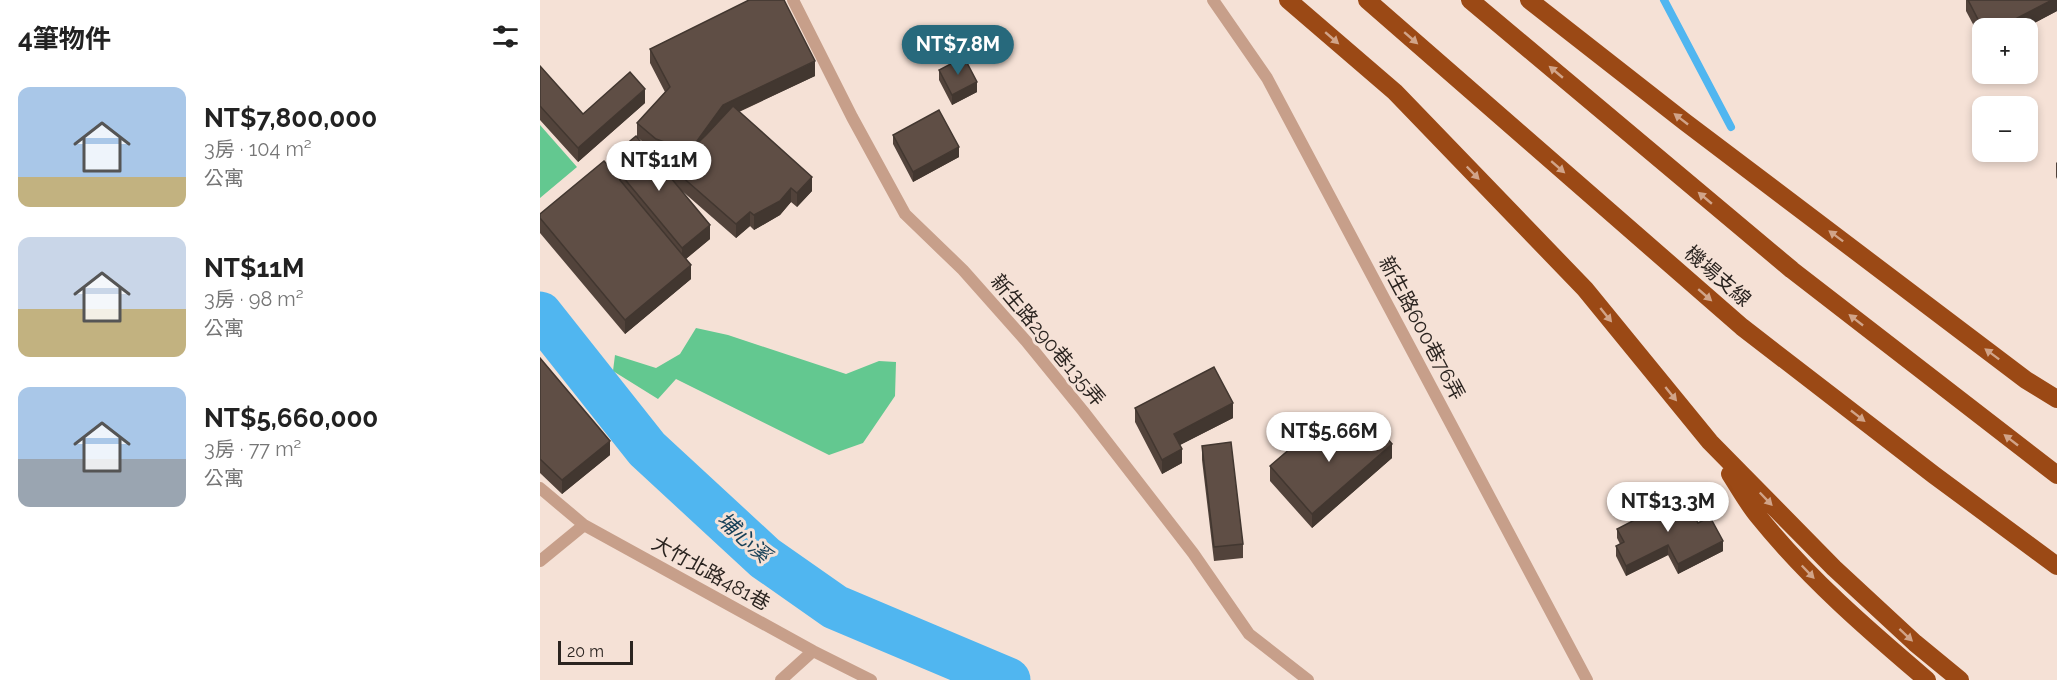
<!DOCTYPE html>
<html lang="zh-TW">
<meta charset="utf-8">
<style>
:root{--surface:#fff;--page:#f6f6f6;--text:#222;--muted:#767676;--accent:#27697c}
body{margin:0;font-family:Raleway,"Noto Sans TC",sans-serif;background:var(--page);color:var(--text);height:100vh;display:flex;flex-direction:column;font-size:22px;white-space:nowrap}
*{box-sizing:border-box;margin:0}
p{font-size:20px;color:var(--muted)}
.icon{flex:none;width:33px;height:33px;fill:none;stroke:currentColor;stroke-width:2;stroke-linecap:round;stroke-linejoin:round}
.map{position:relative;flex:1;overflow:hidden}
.drawer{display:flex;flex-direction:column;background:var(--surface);width:540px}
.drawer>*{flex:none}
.controls{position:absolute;left:1432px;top:18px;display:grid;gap:12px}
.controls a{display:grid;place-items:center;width:66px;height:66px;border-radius:12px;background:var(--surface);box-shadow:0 3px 9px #0003;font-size:30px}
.scale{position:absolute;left:18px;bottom:15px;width:75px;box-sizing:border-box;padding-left:6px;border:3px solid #2b2420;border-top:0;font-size:16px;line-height:21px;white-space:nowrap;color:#2b2420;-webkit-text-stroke:4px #f5e1d6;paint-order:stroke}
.price{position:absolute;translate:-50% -51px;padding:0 14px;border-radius:21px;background:#fff;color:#222;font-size:20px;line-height:39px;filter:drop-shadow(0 2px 3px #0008)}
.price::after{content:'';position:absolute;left:50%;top:36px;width:18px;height:14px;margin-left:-9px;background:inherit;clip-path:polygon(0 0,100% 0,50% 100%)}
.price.selected{background:var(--accent);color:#fff}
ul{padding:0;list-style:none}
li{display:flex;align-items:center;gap:18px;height:150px;padding:0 18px}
li span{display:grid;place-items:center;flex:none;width:168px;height:120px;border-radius:12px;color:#555}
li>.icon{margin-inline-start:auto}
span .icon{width:72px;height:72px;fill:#fffc;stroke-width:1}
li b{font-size:26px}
h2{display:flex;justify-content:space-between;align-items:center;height:72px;padding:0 18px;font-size:26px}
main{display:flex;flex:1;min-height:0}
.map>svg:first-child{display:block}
</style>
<main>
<section class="drawer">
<h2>4筆物件<svg class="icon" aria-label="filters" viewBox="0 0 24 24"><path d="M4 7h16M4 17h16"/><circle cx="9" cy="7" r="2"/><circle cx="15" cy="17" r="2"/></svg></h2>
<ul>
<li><span style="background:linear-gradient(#a9c7e8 75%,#c2b280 0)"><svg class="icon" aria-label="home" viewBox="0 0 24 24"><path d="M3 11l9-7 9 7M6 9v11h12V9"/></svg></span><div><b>NT$7,800,000</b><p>3房 · 104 m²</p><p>公寓</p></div></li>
<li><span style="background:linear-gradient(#c9d6e8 60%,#c2b280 0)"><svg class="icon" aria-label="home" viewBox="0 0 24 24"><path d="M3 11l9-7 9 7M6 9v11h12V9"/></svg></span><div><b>NT$11M</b><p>3房 · 98 m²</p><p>公寓</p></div></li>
<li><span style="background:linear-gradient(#a9c7e8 60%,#9aa5b1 0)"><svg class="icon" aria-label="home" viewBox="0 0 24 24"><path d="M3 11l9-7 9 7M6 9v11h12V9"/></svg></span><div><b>NT$5,660,000</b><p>3房 · 77 m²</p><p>公寓</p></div></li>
</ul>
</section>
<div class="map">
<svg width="1517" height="680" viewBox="0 0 1517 680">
<rect width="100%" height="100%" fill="#f5e1d6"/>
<path fill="#63c890" d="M 0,125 L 37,167 L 0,198 Z
M 156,328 L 188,335 L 306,374 L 339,361 L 356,362 L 355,396 L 323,443 L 289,455 L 136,379 L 118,399 L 73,371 L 75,355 L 116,368 L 140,354 Z"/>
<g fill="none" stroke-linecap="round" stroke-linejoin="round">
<path stroke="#50b6f0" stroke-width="8" d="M 1124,0 L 1191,127"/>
<path stroke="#50b6f0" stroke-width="45" d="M 0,314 L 107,449 L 225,558 L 295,607 L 468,680"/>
<path stroke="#c79f8a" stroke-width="12" d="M 253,0 L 312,117 L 365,214 L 423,270 L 486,341 L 543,411 L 653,553 L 709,634 L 768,680
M 673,0 L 727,78 L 1047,680
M 0,488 L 44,525 L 273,651 L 331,680
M 0,561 L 44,525
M 241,680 L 273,651"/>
<path stroke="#9b4915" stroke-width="18" d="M 748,0 L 855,92 L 1045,289 L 1170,442 L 1294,568 L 1375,643 L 1420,680
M 827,0 L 1202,327 L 1394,475 L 1517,566
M 930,0 L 1252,270 L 1517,475
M 989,0 L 1145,122 L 1486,380 L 1517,399
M 1190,474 C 1199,488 1208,504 1218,516 C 1268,578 1327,629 1387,680"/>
</g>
<path fill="#52433b" d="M 1426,0 L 1517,0 L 1517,11 L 1485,28 L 1443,28 L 1443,43 L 1426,11 Z
M 110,49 L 275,76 L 199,112 L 272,191 L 257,207 L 251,202 L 240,215 L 214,230 L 210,226 L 196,238 L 141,190 L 170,239 L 146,259 L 151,279 L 85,334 L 0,233 L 0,214 L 68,166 L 68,159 L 132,179 L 132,168 L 139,161 L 116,153 L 97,137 L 97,123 L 125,92 L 110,63 Z
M 0,66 L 43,114 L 105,103 L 38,162 L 0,120 Z
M 399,70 L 437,92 L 412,105 L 399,80 Z
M 353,135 L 419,157 L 373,182 L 353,144 Z
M 1517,162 L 1517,179 L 1516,177 L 1516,163 Z
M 0,358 L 70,455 L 22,494 L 0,473 Z
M 595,408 L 693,418 L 640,445 L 642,463 L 622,474 L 595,422 Z
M 662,446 L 703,544 L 703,558 L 674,561 L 662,460 Z
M 789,448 L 852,458 L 772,528 L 730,481 L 730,466 Z
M 1158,523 L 1183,551 L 1138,574 L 1128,555 L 1086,576 L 1076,556 L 1076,546 L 1080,544 L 1077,538 L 1077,529 Z"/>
<path fill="#423730" d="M 1512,0 L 1517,0 L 1517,11 L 1485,28 L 1458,28 Z
M 275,61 L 275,76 L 183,119 L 141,162 L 141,148 L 183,105 Z
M 437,82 L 437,92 L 412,105 L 412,95 Z
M 105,89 L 105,103 L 38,162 L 38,148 Z
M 419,147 L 419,157 L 373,182 L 373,172 Z
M 272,177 L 272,191 L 257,207 L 257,193 Z
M 251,188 L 251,202 L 240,215 L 214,230 L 214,215 Z
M 210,212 L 210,226 L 196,238 L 196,224 Z
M 170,225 L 170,239 L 142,262 L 142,248 Z
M 151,265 L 151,279 L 85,334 L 85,320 Z
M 693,403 L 693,418 L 634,448 L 634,434 Z
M 70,441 L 70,455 L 22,494 L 22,480 Z
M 852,444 L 852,458 L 772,528 L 772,514 Z
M 642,449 L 642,463 L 622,474 L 622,460 Z
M 1183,541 L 1183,551 L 1138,574 L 1138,564 Z
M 1128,545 L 1128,555 L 1086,576 L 1086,566 Z"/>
<path fill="#5f4e45" stroke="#423730" stroke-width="1.5" d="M 209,0 L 244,0 L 275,61 L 183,105 L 157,141 L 141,148 L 116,139 L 97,123 L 130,87 L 110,49 Z
M 1428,0 L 1512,0 L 1458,28 L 1443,29 Z
M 424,57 L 437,82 L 412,95 L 399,70 Z
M 0,66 L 43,114 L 90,72 L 105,89 L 38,148 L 0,106 Z
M 193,106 L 272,177 L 257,193 L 251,188 L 240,201 L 214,215 L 210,212 L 196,224 L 132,168 L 166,135 Z
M 399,110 L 419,147 L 373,172 L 353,135 Z
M 96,136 L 170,225 L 142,248 L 68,159 Z
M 64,161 L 151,265 L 85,320 L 0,218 L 0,214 Z
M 0,358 L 70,441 L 22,480 L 0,459 Z
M 674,367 L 693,403 L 634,434 L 642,449 L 622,460 L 595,408 Z
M 827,415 L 852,444 L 772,514 L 730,466 L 773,429 L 789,448 Z
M 691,442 L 703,544 L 674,547 L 662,446 Z
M 1143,495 L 1158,523 L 1170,517 L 1183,541 L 1138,564 L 1128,545 L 1086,566 L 1076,546 L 1084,542 L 1077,529 Z"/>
<defs><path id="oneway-solid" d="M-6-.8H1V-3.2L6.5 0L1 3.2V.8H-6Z" transform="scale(1.5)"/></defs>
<g fill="#d1a489">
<use href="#oneway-solid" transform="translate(792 38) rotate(41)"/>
<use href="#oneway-solid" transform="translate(871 38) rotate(41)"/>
<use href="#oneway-solid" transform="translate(1016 72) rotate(-140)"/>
<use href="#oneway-solid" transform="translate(1141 119) rotate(-142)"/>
<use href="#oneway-solid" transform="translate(1018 167) rotate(41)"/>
<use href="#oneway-solid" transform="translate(933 173) rotate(46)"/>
<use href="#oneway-solid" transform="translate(1165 198) rotate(-140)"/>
<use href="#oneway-solid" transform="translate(1296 236) rotate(-143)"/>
<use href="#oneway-solid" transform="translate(1165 295) rotate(41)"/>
<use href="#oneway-solid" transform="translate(1066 315) rotate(51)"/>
<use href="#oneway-solid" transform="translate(1316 320) rotate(-142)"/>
<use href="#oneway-solid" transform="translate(1452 354) rotate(-143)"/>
<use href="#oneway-solid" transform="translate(1131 394) rotate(51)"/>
<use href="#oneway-solid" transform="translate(1318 416) rotate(38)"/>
<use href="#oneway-solid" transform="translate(1471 440) rotate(-142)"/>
<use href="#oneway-solid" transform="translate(1226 499) rotate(46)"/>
<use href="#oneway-solid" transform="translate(1268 572) rotate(46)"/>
<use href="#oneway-solid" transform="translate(1366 635) rotate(43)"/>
</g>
<g text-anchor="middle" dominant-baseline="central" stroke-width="6" stroke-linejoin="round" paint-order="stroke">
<g font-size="20" fill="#2b2420" stroke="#f5e1d6">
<text transform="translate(1178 276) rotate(41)">機場支線</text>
<text transform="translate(882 328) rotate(62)">新生路600巷76弄</text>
<text transform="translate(508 340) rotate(50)">新生路290巷135弄</text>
<text transform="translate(171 573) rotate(29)">大竹北路481巷</text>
</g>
<g font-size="21" font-style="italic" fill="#153f57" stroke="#f5e1d6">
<text transform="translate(204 537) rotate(42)">埔心溪</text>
</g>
</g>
</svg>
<div class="controls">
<a>+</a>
<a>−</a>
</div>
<div class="scale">20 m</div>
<b class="price selected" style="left:418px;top:76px">NT$7.8M</b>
<b class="price" style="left:119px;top:192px">NT$11M</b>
<b class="price" style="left:789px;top:463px">NT$5.66M</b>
<b class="price" style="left:1128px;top:533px">NT$13.3M</b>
</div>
</main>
